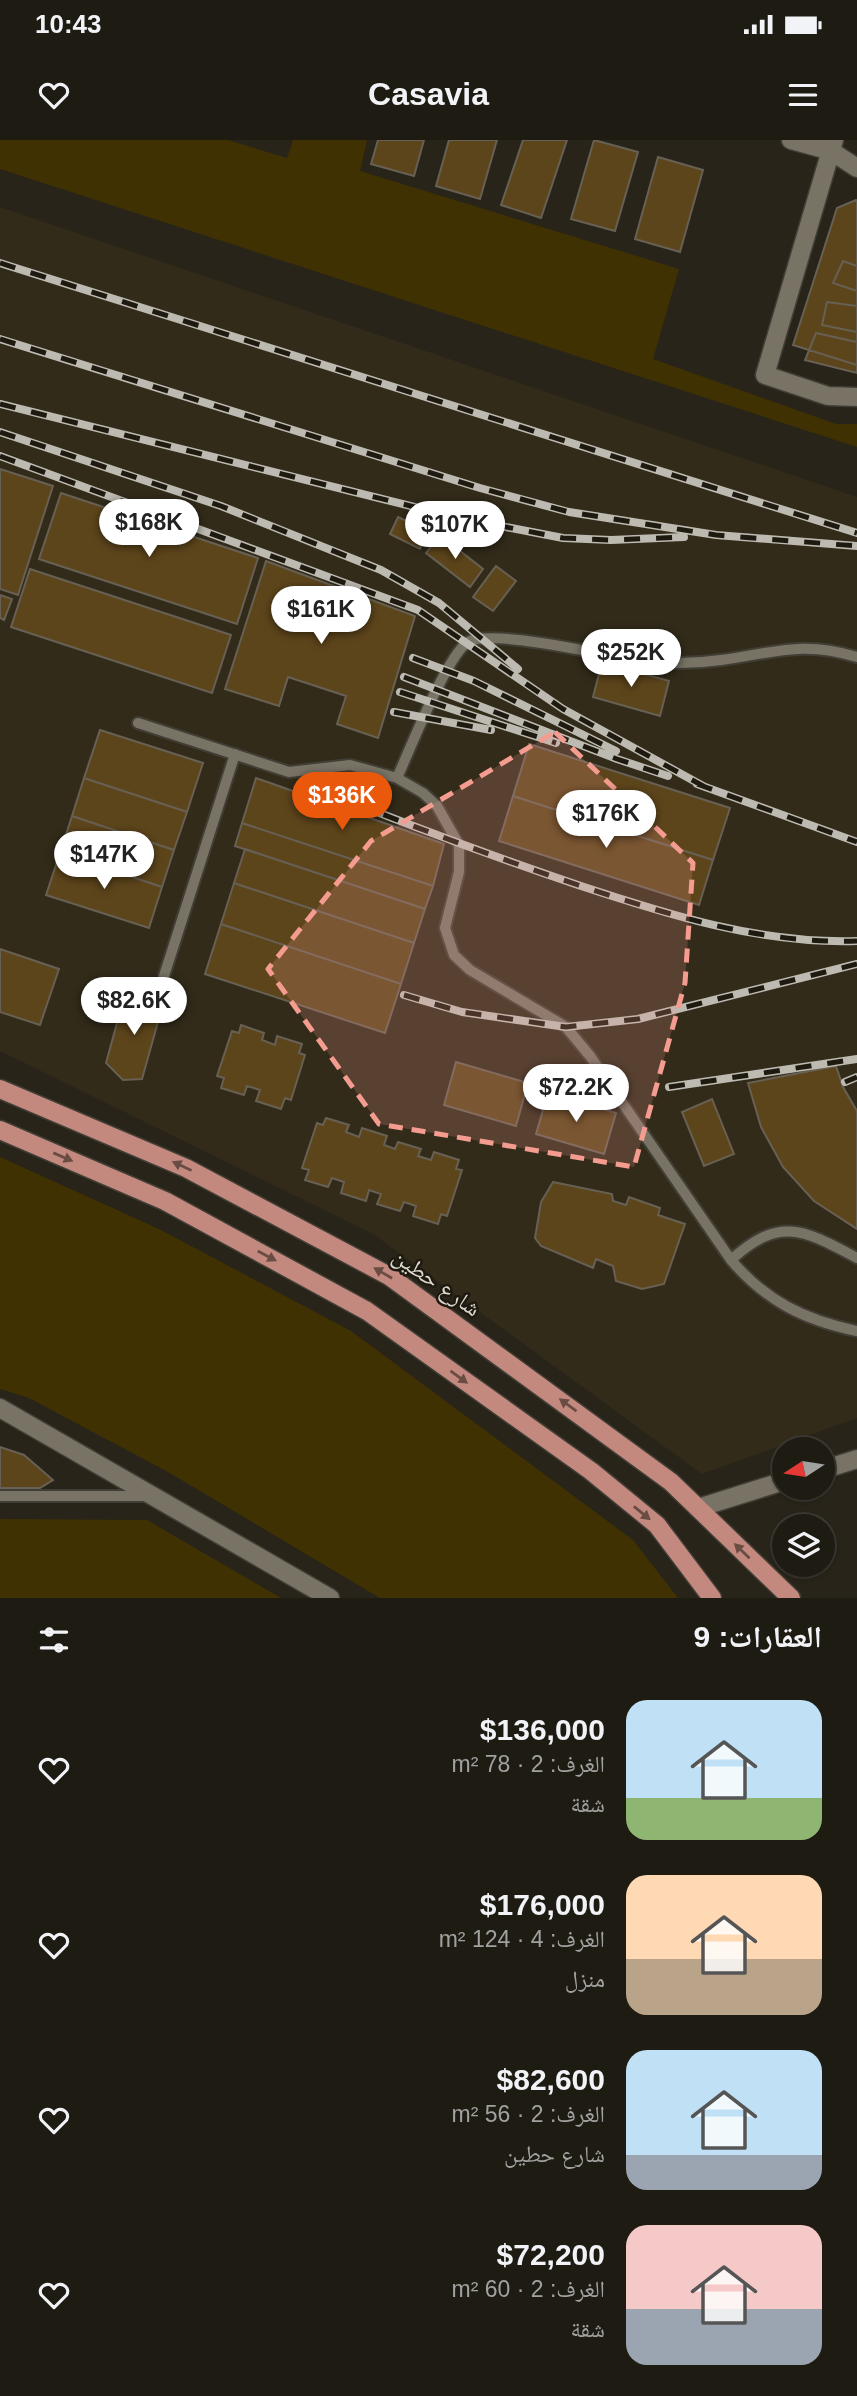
<!DOCTYPE html>
<html lang="ar">
<meta charset="utf-8">
<style>
:root{--surface:#1e1b13;--page:#2b2821;--text:#f1f3f6;--muted:#a1a1a0;--line:#3c3933;--accent:#ea580c}
body{margin:0;font-family:Arial,"Noto Naskh Arabic",sans-serif;background:var(--page);color:var(--text);direction:rtl;height:100vh;display:flex;flex-direction:column;font-size:26px;white-space:nowrap}
*{box-sizing:border-box;margin:0}
p{font-size:23px;color:var(--muted)}
.icon{flex:none;width:38px;height:38px;fill:none;stroke:currentColor;stroke-width:2;stroke-linecap:round;stroke-linejoin:round}
.map{position:relative;height:1458px;overflow:hidden;direction:ltr}
.sheet{display:flex;flex-direction:column;background:var(--surface);flex:1}
.sheet>*{flex:none}
.needle{width:46px;rotate:258deg}
.fabs{position:absolute;left:772px;top:1297px;display:grid;gap:14px}
.fabs a{display:grid;place-items:center;width:63px;height:63px;border-radius:50%;background:var(--surface);box-shadow:0 2px 5px #0004,0 0 0 2px var(--line);font-size:35px}
.price{position:absolute;translate:-50% -60px;padding:0 16px;border-radius:24px;background:#fff;color:#222;font-size:23px;line-height:46px;filter:drop-shadow(0 2px 4px #0008)}
.price::after{content:'';position:absolute;left:50%;top:42px;width:21px;height:16px;margin-left:-10px;background:inherit;clip-path:polygon(0 0,100% 0,50% 100%)}
.price.selected{background:var(--accent);color:#fff}
ul{padding:0;list-style:none}
li{display:flex;align-items:center;gap:21px;height:175px;padding:0 35px}
li span{display:grid;place-items:center;flex:none;width:196px;height:140px;border-radius:21px;color:#555}
li>.icon{margin-inline-start:auto}
span .icon{width:84px;height:84px;fill:#fffc;stroke-width:1}
li b{font-size:30px}
h2{display:flex;justify-content:space-between;align-items:center;height:84px;padding:0 35px;font-size:30px}
.status{display:flex;justify-content:space-between;align-items:center;height:49px;padding:0 35px;background:var(--surface);direction:ltr}
.status svg{height:19px;fill:currentColor}
header{display:flex;justify-content:space-between;align-items:center;height:91px;padding:0 35px;background:var(--surface);font-size:32px;font-weight:700}
.map>svg:first-child{display:block}
</style>
<div class="status"><b>10:43</b><svg viewBox="0 0 49 12"><path d="M0 12V9h3v3zM5 12V6h3v6zM10 12V3h3v9zM15 12V0h3v12zM26 1h20v11H26zM47 4h2v5h-2z"/></svg></div>
<header><svg class="icon" aria-label="menu" viewBox="0 0 24 24"><path d="M4 6h16M4 12h16M4 18h16"/></svg>Casavia<svg class="icon" aria-label="heart" viewBox="0 0 24 24"><path d="M12 20l-8-8c-3-5 5-10 8-4 3-6 11-1 8 4z"/></svg></header>
<div class="map">
<svg width="857" height="1458" viewBox="0 0 857 1458">
<rect width="100%" height="100%" fill="#282419"/>
<path fill="#322b1a" d="M 0,67 L 857,357 L 857,1278 L 702,1334 L 373,1094 L 0,911 Z"/>
<path fill="#403103" d="M 0,0 L 228,0 L 287,18 L 293,0 L 367,0 L 360,31 L 679,129 L 653,219 L 836,284 L 857,284 L 857,307 L 0,29 Z
M 0,1017 L 159,1089 L 351,1191 L 633,1400 L 678,1458 L 380,1458 L 168,1332 L 29,1258 L 0,1249 Z
M 0,1379 L 147,1380 L 281,1458 L 0,1458 Z"/>
<path fill="#5d451b" stroke="#676054" stroke-width="2" d="M 378,0 L 424,0 L 414,36 L 371,24 Z
M 449,0 L 497,0 L 480,59 L 436,46 Z
M 523,0 L 567,0 L 541,78 L 501,65 Z
M 594,0 L 638,12 L 615,91 L 571,79 Z
M 658,17 L 703,30 L 680,112 L 635,99 Z
M 856,60 L 857,61 L 857,225 L 793,205 L 837,68 Z
M 843,121 L 857,126 L 857,151 L 833,143 Z
M 827,162 L 857,166 L 857,192 L 822,185 Z
M 816,193 L 857,202 L 857,233 L 805,220 Z
M 0,329 L 53,346 L 18,455 L 0,449 Z
M 61,353 L 258,418 L 237,484 L 39,419 Z
M 398,377 L 428,391 L 420,409 L 390,394 Z
M 440,395 L 483,429 L 470,447 L 426,413 Z
M 266,421 L 415,476 L 378,598 L 337,584 L 346,556 L 288,537 L 279,566 L 225,549 Z
M 496,426 L 516,441 L 493,471 L 473,457 Z
M 30,429 L 231,495 L 212,553 L 11,487 Z
M 0,455 L 12,459 L 4,480 L 0,478 Z
M 602,522 L 669,541 L 660,576 L 593,557 Z
M 100,590 L 203,623 L 187,672 L 84,638 Z
M 529,604 L 730,668 L 713,720 L 513,656 Z
M 84,638 L 187,672 L 174,710 L 72,676 Z
M 256,638 L 444,704 L 433,746 L 242,683 Z
M 513,656 L 713,720 L 699,765 L 499,701 Z
M 72,676 L 174,710 L 162,747 L 60,713 Z
M 242,683 L 433,746 L 425,769 L 235,706 Z
M 245,709 L 425,769 L 414,803 L 234,743 Z
M 60,713 L 162,747 L 149,788 L 46,755 Z
M 234,743 L 414,803 L 401,844 L 221,784 Z
M 221,784 L 401,844 L 385,893 L 205,834 Z
M 0,809 L 59,829 L 40,885 L 0,872 Z
M 125,854 L 163,864 L 142,939 L 123,940 L 106,923 Z
M 241,885 L 264,893 L 262,900 L 275,905 L 277,896 L 302,904 L 299,913 L 305,915 L 291,960 L 285,958 L 281,969 L 256,961 L 260,950 L 247,946 L 244,955 L 221,948 L 224,938 L 217,936 L 232,891 L 239,893 Z
M 456,922 L 528,943 L 516,986 L 444,965 Z
M 836,926 L 843,947 L 857,971 L 857,1089 L 814,1061 L 783,1027 L 761,987 L 748,943 Z
M 548,953 L 616,973 L 604,1014 L 536,994 Z
M 712,959 L 734,1014 L 704,1026 L 682,972 Z
M 326,978 L 349,985 L 346,992 L 359,997 L 362,988 L 387,996 L 384,1005 L 395,1009 L 398,1002 L 421,1009 L 418,1016 L 431,1020 L 434,1012 L 459,1020 L 456,1029 L 462,1030 L 447,1076 L 441,1074 L 438,1084 L 413,1076 L 416,1066 L 404,1062 L 400,1071 L 377,1064 L 381,1054 L 369,1050 L 366,1061 L 341,1053 L 344,1042 L 332,1038 L 328,1047 L 305,1040 L 309,1030 L 302,1028 L 317,983 L 323,985 Z
M 553,1042 L 612,1054 L 613,1061 L 626,1065 L 629,1057 L 660,1068 L 658,1075 L 685,1084 L 664,1144 L 642,1149 L 616,1141 L 613,1126 L 596,1119 L 593,1128 L 541,1106 L 535,1098 L 541,1062 Z
M 0,1307 L 24,1315 L 53,1340 L 40,1348 L 0,1348 Z"/>
<g fill="none" stroke-linecap="round" stroke-linejoin="round">
<defs>
<path id="lane" d="M 138,583 L 289,632 L 350,625 L 397,638 L 423,653 L 437,666 L 459,705 L 459,732 L 445,788 L 454,815 L 470,830 L 566,887 L 590,916 L 731,1120 C 766,1161 804,1180 857,1191
M 397,638 C 409,612 447,515 468,502 C 491,488 605,516 636,520 C 664,524 693,524 721,520 C 774,513 802,500 857,517
M 164,836 L 235,614
M 731,1120 C 780,1075 804,1090 857,1118
M 0,1356 L 148,1356"/>
<path id="street" d="M 791,0 L 831,11 L 857,28
M 834,0 L 765,235 L 828,256 L 857,257
M 0,1268 L 330,1458"/>
<path id="secondary" d="M 822,1330 L 857,1319
M 698,1368 L 784,1341"/>
<path id="primary" d="M 0,949 L 186,1028 L 389,1136 L 671,1342 L 791,1458
M 0,990 L 165,1061 L 367,1171 L 591,1331 L 657,1385 L 712,1458"/>
</defs>
<use href="#lane" stroke="#413e35" stroke-width="14"/>
<use href="#street" stroke="#413e35" stroke-width="21"/>
<use href="#secondary" stroke="#413e35" stroke-width="21"/>
<use href="#primary" stroke="#413e35" stroke-width="21"/>
<use href="#lane" stroke="#797366" stroke-width="10"/>
<use href="#street" stroke="#797366" stroke-width="18"/>
<use href="#secondary" stroke="#797366" stroke-width="18"/>
<use href="#primary" stroke="#c3897f" stroke-width="18"/>
<defs>
<path id="rail" d="M 0,123 L 857,393
M 0,199 L 480,348 L 569,372 L 716,395 L 857,406
M 0,264 L 459,378 L 563,398 L 611,400 L 684,397
M 0,292 L 221,366 L 381,430 L 439,463 L 518,529
M 0,316 L 418,470 L 563,569 L 705,647
M 413,518 L 474,541 L 616,611
M 404,537 L 617,619 L 668,636
M 400,552 L 556,603
M 394,572 L 491,590
M 697,644 L 857,702
M 324,651 C 408,685 492,716 578,745 C 669,775 760,804 857,801
M 404,855 L 462,872 L 566,887 L 638,879 L 857,824
M 845,942 L 857,937
M 669,947 L 857,919"/>
</defs>
<use href="#rail" stroke="#bdbab2" stroke-width="8"/>
<use href="#rail" stroke="#1f1a10" stroke-width="5" stroke-dasharray="16" stroke-linecap="butt"/>
</g>
<defs><path id="oneway-solid" d="M-6-.8H1V-3.2L6.5 0L1 3.2V.8H-6Z" transform="scale(1.75)"/></defs>
<g fill="#694c42">
<use href="#oneway-solid" transform="translate(63 1017) rotate(23)"/>
<use href="#oneway-solid" transform="translate(182 1026) rotate(-155)"/>
<use href="#oneway-solid" transform="translate(267 1116) rotate(28)"/>
<use href="#oneway-solid" transform="translate(383 1133) rotate(-150)"/>
<use href="#oneway-solid" transform="translate(459 1237) rotate(36)"/>
<use href="#oneway-solid" transform="translate(568 1265) rotate(-144)"/>
<use href="#oneway-solid" transform="translate(642 1373) rotate(39)"/>
<use href="#oneway-solid" transform="translate(742 1411) rotate(-136)"/>
</g>
<path fill="#f59c91" fill-opacity="0.2" stroke="#f59c91" stroke-width="5" stroke-dasharray="14 9" stroke-linejoin="round" d="M 555,592 L 693,723 L 685,843 L 634,1027 L 379,984 L 268,829 L 371,701 Z"/>
<g text-anchor="middle" dominant-baseline="central" stroke-width="5" stroke-linejoin="round" paint-order="stroke">
<g font-size="23" fill="#dbd8d1" stroke="#1f1a10">
<text transform="translate(437 1142) rotate(35)">شارع حطين</text>
</g>
</g>
</svg>
<div class="fabs">
<a><svg class="needle" viewBox="-14 -14 28 28"><path d="M0-13l5 13h-10z" fill="#e53935"/><path d="M0 13l5-13h-10z" fill="#a1a1a0"/></svg></a>
<a><svg class="icon" aria-label="layers" viewBox="0 0 24 24"><path d="M12 4l9 5-9 5-9-5zM3 14l9 5 9-5"/></svg></a>
</div>
<b class="price" style="left:149px;top:419px">$168K</b>
<b class="price" style="left:455px;top:421px">$107K</b>
<b class="price" style="left:321px;top:506px">$161K</b>
<b class="price" style="left:631px;top:549px">$252K</b>
<b class="price selected" style="left:342px;top:692px">$136K</b>
<b class="price" style="left:606px;top:710px">$176K</b>
<b class="price" style="left:104px;top:751px">$147K</b>
<b class="price" style="left:134px;top:897px">$82.6K</b>
<b class="price" style="left:576px;top:984px">$72.2K</b>
</div>
<section class="sheet">
<h2>العقارات: 9<svg class="icon" aria-label="filters" viewBox="0 0 24 24"><path d="M4 7h16M4 17h16"/><circle cx="9" cy="7" r="2"/><circle cx="15" cy="17" r="2"/></svg></h2>
<ul>
<li><span style="background:linear-gradient(#bfe0f5 70%,#8fb573 0)"><svg class="icon" aria-label="home" viewBox="0 0 24 24"><path d="M3 11l9-7 9 7M6 9v11h12V9"/></svg></span><div><b>$136,000</b><p>الغرف: 2 · 78 m²</p><p>شقة</p></div><svg class="icon" aria-label="heart" viewBox="0 0 24 24"><path d="M12 20l-8-8c-3-5 5-10 8-4 3-6 11-1 8 4z"/></svg></li>
<li><span style="background:linear-gradient(#ffd9b3 60%,#b9a48a 0)"><svg class="icon" aria-label="home" viewBox="0 0 24 24"><path d="M3 11l9-7 9 7M6 9v11h12V9"/></svg></span><div><b>$176,000</b><p>الغرف: 4 · 124 m²</p><p>منزل</p></div><svg class="icon" aria-label="heart" viewBox="0 0 24 24"><path d="M12 20l-8-8c-3-5 5-10 8-4 3-6 11-1 8 4z"/></svg></li>
<li><span style="background:linear-gradient(#bfe0f5 75%,#9aa5b1 0)"><svg class="icon" aria-label="home" viewBox="0 0 24 24"><path d="M3 11l9-7 9 7M6 9v11h12V9"/></svg></span><div><b>$82,600</b><p>الغرف: 2 · 56 m²</p><p>شارع حطين</p></div><svg class="icon" aria-label="heart" viewBox="0 0 24 24"><path d="M12 20l-8-8c-3-5 5-10 8-4 3-6 11-1 8 4z"/></svg></li>
<li><span style="background:linear-gradient(#f6c9c9 60%,#9aa5b1 0)"><svg class="icon" aria-label="home" viewBox="0 0 24 24"><path d="M3 11l9-7 9 7M6 9v11h12V9"/></svg></span><div><b>$72,200</b><p>الغرف: 2 · 60 m²</p><p>شقة</p></div><svg class="icon" aria-label="heart" viewBox="0 0 24 24"><path d="M12 20l-8-8c-3-5 5-10 8-4 3-6 11-1 8 4z"/></svg></li>
</ul>
</section>
